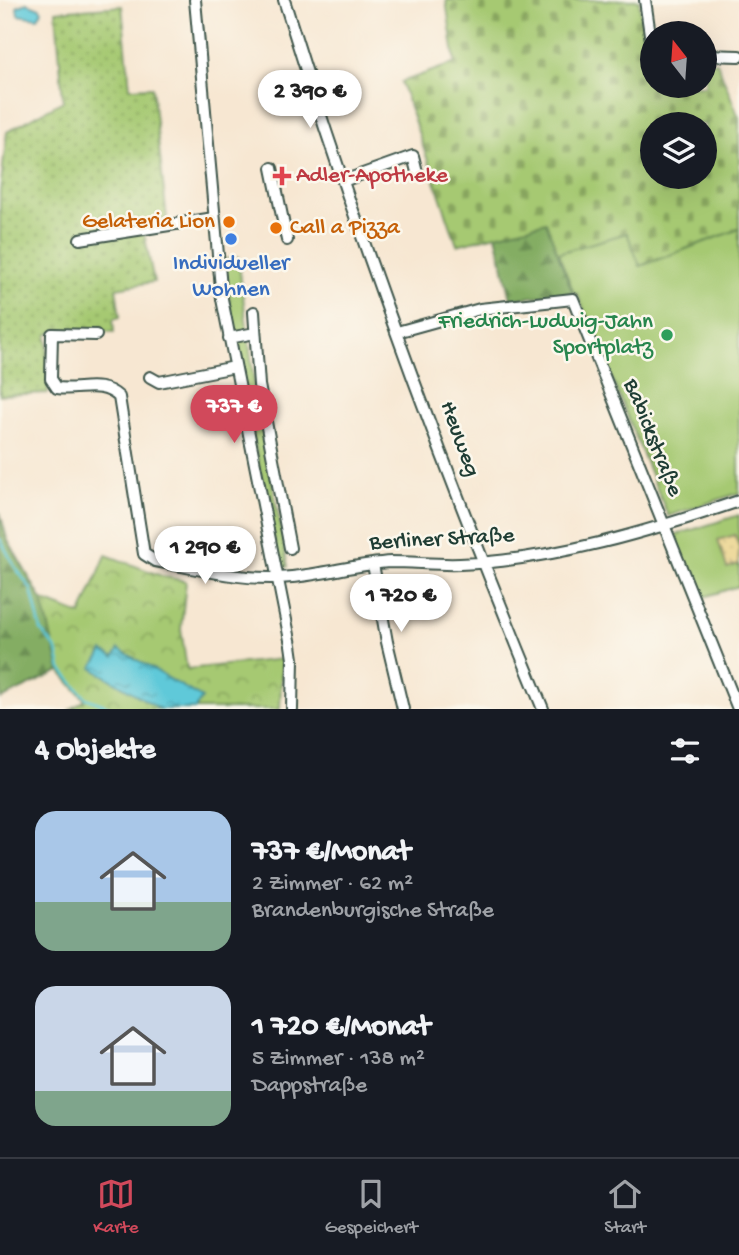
<!DOCTYPE html>
<html lang="de">
<meta charset="utf-8">
<style>
:root{--surface:#171b24;--page:#242831;--text:#f1f3f6;--muted:#9ea1a6;--line:#363941;--accent:#d1495b}
body{margin:0;font-family:"Gochi Hand",sans-serif;background:var(--page);color:var(--text);height:100vh;display:flex;flex-direction:column;font-size:26px;white-space:nowrap}
*{box-sizing:border-box;margin:0}
p{font-size:23px;color:var(--muted)}
.icon{flex:none;width:38px;height:38px;fill:none;stroke:currentColor;stroke-width:2;stroke-linecap:round;stroke-linejoin:round}
.map{position:relative;height:709px;overflow:hidden}
.sheet{display:flex;flex-direction:column;background:var(--surface);flex:1}
.sheet>*{flex:none}
.needle{width:46px;rotate:343deg}
.controls{position:absolute;left:640px;top:21px;display:grid;gap:14px}
.controls a{display:grid;place-items:center;width:77px;height:77px;border-radius:50%;background:var(--surface);box-shadow:0 7px 28px #0002;font-size:35px}
.price{position:absolute;translate:-50% -60px;padding:0 16px;border-radius:24px;background:#fff;color:#222;font-size:23px;line-height:46px;filter:drop-shadow(0 2px 4px #0008)}
.price::after{content:'';position:absolute;left:50%;top:42px;width:21px;height:16px;margin-left:-10px;background:inherit;clip-path:polygon(0 0,100% 0,50% 100%)}
.price.active{background:var(--accent);color:#fff}
ul{padding:0;list-style:none}
li{display:flex;align-items:center;gap:21px;height:175px;padding:0 35px}
li span{display:grid;place-items:center;flex:none;width:196px;height:140px;border-radius:21px;color:#555}
li>.icon{margin-inline-start:auto}
span .icon{width:84px;height:84px;fill:#fffc;stroke-width:1}
li b{font-size:30px}
h2{display:flex;justify-content:space-between;align-items:center;height:84px;padding:0 35px;font-size:30px}
.dock{display:flex;justify-content:space-around;align-items:center;height:98px;border-top:2px solid var(--line);background:var(--surface);font-size:19px;color:var(--muted)}
.dock a{display:grid;justify-items:center;gap:4px}
.dock .active{color:var(--accent)}
.map>svg:first-child{display:block}
</style>
<div class="map">
<svg width="739" height="709" viewBox="0 0 739 709">
<defs>
<pattern id="forest-firs" width="22" height="20" patternUnits="userSpaceOnUse" patternTransform="scale(1.75)"><rect width="22" height="20" fill="#84ad64"/><path d="M5 1l3.5 6h-7zM16 11l3.5 6h-7z" fill="#6b8e53"/></pattern>
<pattern id="sand-dots" width="8" height="8" patternUnits="userSpaceOnUse" patternTransform="scale(1.75)"><rect width="8" height="8" fill="#eeda9e"/><path d="M2 2h.1M6 6h.1" fill="none" stroke="#ccbc89" stroke-width="1.8" stroke-linecap="round"/></pattern>
<pattern id="cemetery-stones" width="16" height="16" patternUnits="userSpaceOnUse" patternTransform="scale(1.75)"><rect width="16" height="16" fill="#a6c972"/><path d="M2 7V4a2 2 0 0 1 4 0v3zM10 15v-3a2 2 0 0 1 4 0v3z" fill="#87a45e"/></pattern>
<pattern id="park-crowns" width="20" height="18" patternUnits="userSpaceOnUse" patternTransform="scale(1.75)"><rect width="20" height="18" fill="#a6c972"/><path d="M2 6a3 3 0 1 1 6 0M12 15a3 3 0 1 1 6 0" fill="none" stroke="#87a45e"/></pattern>
<pattern id="garden-dots" width="8" height="8" patternUnits="userSpaceOnUse" patternTransform="scale(1.75)"><rect width="8" height="8" fill="#a6c972"/><path d="M2 2h.1M6 6h.1" fill="none" stroke="#87a45e" stroke-width="1.8" stroke-linecap="round"/></pattern>
<pattern id="water-ripples" width="26" height="14" patternUnits="userSpaceOnUse" patternTransform="scale(1.75)"><rect width="26" height="14" fill="#5fc9d9"/><path d="M2 4q2-2 4 0t4 0M15 11q2-2 4 0t4 0" fill="none" stroke="#4ea4b1"/></pattern>
</defs>
<rect width="100%" height="100%" fill="#fbf7ec"/>
<filter id="ink" filterUnits="userSpaceOnUse"><feTurbulence type="fractalNoise" baseFrequency=".0143" numOctaves="2"/><feDisplacementMap in="SourceGraphic" scale="14" xChannelSelector="R" yChannelSelector="G"/><feConvolveMatrix kernelMatrix="1 2 1 2 8 2 1 2 1" color-interpolation-filters="sRGB"/></filter>
<filter id="wash" filterUnits="userSpaceOnUse"><feTurbulence type="fractalNoise" baseFrequency=".00686" numOctaves="4" result="noise"/><feDisplacementMap in="SourceGraphic" scale="28" xChannelSelector="R" yChannelSelector="G"/><feGaussianBlur stdDeviation="1.57" result="paint"/><feColorMatrix in="noise" values="0 0 0 0 0 0 0 0 0 0 0 0 0 0 0 0 0 1.4 0 .05"/><feComposite in="paint" operator="in"/></filter>
<g filter="url(#wash)">
<rect width="100%" height="100%" fill="#f7e7d2"/>
<path fill="#a6c972" stroke="#628353" stroke-width="2" d="M 739,229 L 739,493 L 668,516 L 577,293 L 574,293 L 558,253 L 627,232 L 641,266 Z
M 238,257 L 254,382 L 288,567 L 280,568 L 238,364 L 224,260 Z
M 739,515 L 739,586 L 698,599 L 673,536 Z"/>
<path fill="url(#forest-firs)" stroke="#52754c" stroke-width="2" d="M 546,222 L 573,293 L 511,299 L 496,235 Z
M 0,512 L 7,539 L 42,600 L 60,671 L 1,699 Z"/>
<path fill="url(#sand-dots)" stroke="#868c69" stroke-width="2" d="M 735,535 L 739,547 L 739,564 L 727,568 L 718,540 Z"/>
<path fill="url(#cemetery-stones)" stroke="#628353" stroke-width="2" fill-rule="evenodd" d="M 446,0 L 639,0 L 647,63 L 653,62 L 653,86 L 705,86 L 705,62 L 717,62 L 739,118 L 739,229 L 640,266 L 627,233 L 558,253 L 546,222 L 457,245 L 401,82 L 455,63 ZM 653,124 L 705,124 L 705,177 L 653,177 Z"/>
<path fill="url(#park-crowns)" stroke="#628353" stroke-width="2" d="M 106,555 L 162,576 L 186,581 L 181,629 L 187,669 L 282,659 L 280,709 L 71,709 L 85,700 L 60,671 L 42,600 L 81,615 Z"/>
<path fill="url(#garden-dots)" stroke="#628353" stroke-width="2" d="M 122,6 L 130,88 L 152,87 L 167,219 L 142,223 L 154,282 L 116,288 L 120,317 L 113,319 L 114,332 L 58,329 L 47,335 L 48,393 L 0,395 L 0,192 L 7,132 L 63,101 L 56,11 Z"/>
<path fill="url(#water-ripples)" stroke="#3f8386" stroke-width="2" d="M 27,3 L 40,8 L 42,11 L 38,18 L 18,15 L 17,7 Z
M 119,649 L 202,698 L 195,709 L 160,709 L 92,668 L 103,651 L 114,657 Z"/>
<g fill="none" stroke-linecap="round" stroke-linejoin="round">
<path stroke="#5fc9d9" stroke-width="2.5" d="M 0,539 L 15,567 L 31,589 L 41,630 L 57,650 L 61,669 L 86,698 L 115,709"/>
</g>
</g>
<g filter="url(#ink)">
<g fill="none" stroke-linecap="round" stroke-linejoin="round">
<defs>
<path id="minor" d="M 195,0 L 222,299 L 291,645 L 293,659 L 292,709
M 284,0 C 358,240 447,477 543,709
M 645,0 L 653,55
M 705,55 L 739,56
M 272,168 L 287,240
M 343,181 L 413,156 L 417,172
M 80,239 L 214,218
M 254,312 L 259,385 L 290,548
M 397,332 L 480,309 L 573,299 L 738,709
M 96,335 L 52,334 L 51,379 L 57,388 C 80,391 101,380 119,397 L 144,554 L 155,561 C 200,569 246,582 292,577 C 325,574 358,564 391,562 C 414,562 437,565 460,564 C 555,560 650,531 739,501
M 229,338 L 255,333
M 150,377 L 159,382 L 235,367
M 373,564 L 387,642 L 403,709"/>
</defs>
<use href="#minor" stroke="#3f564c" stroke-width="14"/>
<use href="#minor" stroke="#fff" stroke-width="10"/>
</g>
</g>
<path fill="#e0444e" stroke="#fbf7ec" stroke-width="2.5" d="M278.5 165.5h7v7h7v7h-7v7h-7v-7h-7v-7h7z"/>
<g fill="#e8710a" stroke="#fbf7ec" stroke-width="2.5">
<circle cx="229" cy="222" r="7"/>
<circle cx="276" cy="228" r="7"/>
</g>
<circle fill="#3f7fe0" stroke="#fbf7ec" stroke-width="2.5" cx="231" cy="239" r="7"/>
<circle fill="#2e9e5b" stroke="#fbf7ec" stroke-width="2.5" cx="667" cy="335" r="7"/>
<g text-anchor="middle" dominant-baseline="central" stroke-width="5" stroke-linejoin="round" paint-order="stroke">
<g font-size="23" fill="#be3a42" stroke="#fbf7ec" text-anchor="start">
<text x="296" y="176">Adler-Apotheke</text>
</g>
<g font-size="23" fill="#c56008" stroke="#fbf7ec" text-anchor="end">
<text x="215" y="222">Gelateria Lion</text>
<text x="290" y="228" text-anchor="start">Call a Pizza</text>
</g>
<g font-size="23" fill="#366cbe" stroke="#fbf7ec">
<text x="231" y="264">Individueller<tspan x="231" dy="26">Wohnen</tspan></text>
</g>
<g font-size="23" fill="#27864d" stroke="#fbf7ec" text-anchor="end">
<text x="653" y="322">Friedrich-Ludwig-Jahn<tspan x="653" dy="26">Sportplatz</tspan></text>
</g>
<g font-size="23" fill="#1f3d34" stroke="#fbf7ec">
<text transform="translate(652 438) rotate(68)">Babickstraße</text>
<text transform="translate(459 439) rotate(70)">Heuweg</text>
<text transform="translate(442 540) rotate(-3)">Berliner Straße</text>
</g>
</g>
</svg>
<div class="controls">
<a><svg class="needle" viewBox="-14 -14 28 28"><path d="M0-13l5 13h-10z" fill="#e53935"/><path d="M0 13l5-13h-10z" fill="#9ea1a6"/></svg></a>
<a><svg class="icon" aria-label="layers" viewBox="0 0 24 24"><path d="M12 4l9 5-9 5-9-5zM3 14l9 5 9-5"/></svg></a>
</div>
<b class="price" style="left:310px;top:130px">2 390 €</b>
<b class="price active" style="left:234px;top:445px">737 €</b>
<b class="price" style="left:205px;top:586px">1 290 €</b>
<b class="price" style="left:401px;top:634px">1 720 €</b>
</div>
<section class="sheet">
<h2>4 Objekte<svg class="icon" aria-label="filters" viewBox="0 0 24 24"><path d="M4 7h16M4 17h16"/><circle cx="9" cy="7" r="2"/><circle cx="15" cy="17" r="2"/></svg></h2>
<ul>
<li><span style="background:linear-gradient(#a9c7e8 65%,#7fa58c 0)"><svg class="icon" aria-label="home" viewBox="0 0 24 24"><path d="M3 11l9-7 9 7M6 9v11h12V9"/></svg></span><div><b>737 €/Monat</b><p>2 Zimmer · 62 m²</p><p>Brandenburgische Straße</p></div></li>
<li><span style="background:linear-gradient(#c9d6e8 75%,#7fa58c 0)"><svg class="icon" aria-label="home" viewBox="0 0 24 24"><path d="M3 11l9-7 9 7M6 9v11h12V9"/></svg></span><div><b>1 720 €/Monat</b><p>5 Zimmer · 138 m²</p><p>Dappstraße</p></div></li>
</ul>
</section>
<nav class="dock">
<a class="active"><svg class="icon" aria-label="map" viewBox="0 0 24 24"><path d="M3 6l6-2 6 2 6-2v14l-6 2-6-2-6 2zM9 4v14M15 6v14"/></svg>Karte</a>
<a><svg class="icon" aria-label="saved" viewBox="0 0 24 24"><path d="M7 4h10v16l-5-4-5 4z"/></svg>Gespeichert</a>
<a><svg class="icon" aria-label="home" viewBox="0 0 24 24"><path d="M3 11l9-7 9 7M6 9v11h12V9"/></svg>Start</a>
</nav>
